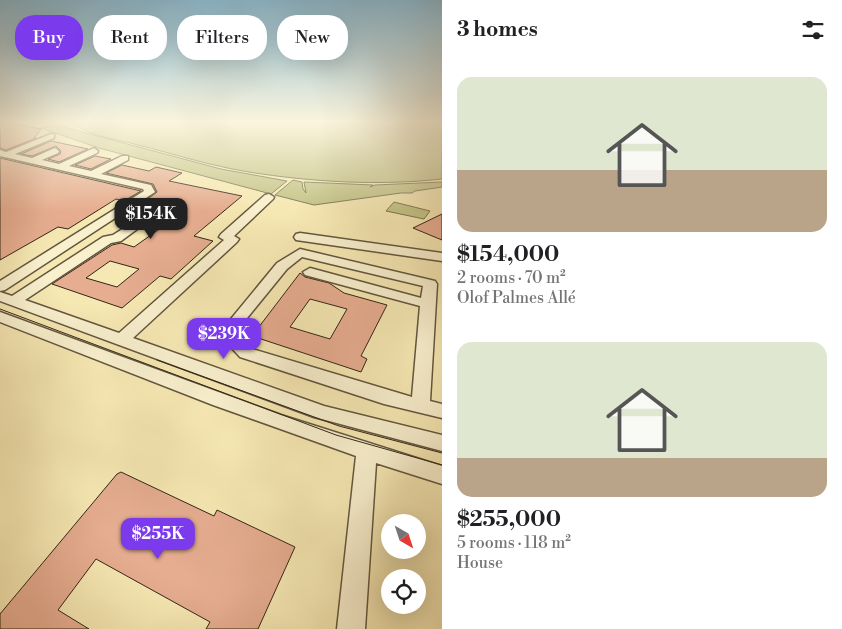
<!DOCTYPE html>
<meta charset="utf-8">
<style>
:root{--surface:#fff;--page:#f2f2f2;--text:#202124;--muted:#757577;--accent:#7c3aed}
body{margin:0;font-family:"Libre Bodoni",serif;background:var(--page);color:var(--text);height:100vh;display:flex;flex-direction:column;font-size:19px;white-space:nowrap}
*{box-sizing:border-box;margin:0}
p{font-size:16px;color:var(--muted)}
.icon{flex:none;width:28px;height:28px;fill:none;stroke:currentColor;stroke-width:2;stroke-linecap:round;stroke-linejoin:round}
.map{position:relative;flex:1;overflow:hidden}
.side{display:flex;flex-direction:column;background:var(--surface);width:400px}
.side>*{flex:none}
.guide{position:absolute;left:15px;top:15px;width:351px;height:45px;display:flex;gap:10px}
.needle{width:32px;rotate:141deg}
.fabs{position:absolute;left:381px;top:514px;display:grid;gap:10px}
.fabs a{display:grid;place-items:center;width:45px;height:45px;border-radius:50%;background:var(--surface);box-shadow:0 5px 20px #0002;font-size:25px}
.price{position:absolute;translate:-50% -42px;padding:0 11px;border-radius:10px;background:var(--accent);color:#fff;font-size:16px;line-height:32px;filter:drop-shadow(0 1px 2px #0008)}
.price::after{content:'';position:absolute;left:50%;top:30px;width:15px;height:11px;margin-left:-8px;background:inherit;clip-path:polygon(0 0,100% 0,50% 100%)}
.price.on{background:#222;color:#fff}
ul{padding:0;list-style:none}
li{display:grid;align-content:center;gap:10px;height:265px;padding:0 15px}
li span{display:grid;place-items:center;height:155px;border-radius:15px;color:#555}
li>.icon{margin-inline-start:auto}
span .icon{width:90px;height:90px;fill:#fffc;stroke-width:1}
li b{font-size:21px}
h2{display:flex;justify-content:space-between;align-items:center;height:60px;padding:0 15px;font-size:21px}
.tag{padding:0 18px;border-radius:20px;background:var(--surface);box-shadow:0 5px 20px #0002;font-size:18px;line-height:45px}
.tag.on{background:var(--accent);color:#fff}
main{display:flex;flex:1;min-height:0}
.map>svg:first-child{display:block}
</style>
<main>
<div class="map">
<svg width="442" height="629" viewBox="0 0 442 629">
<rect width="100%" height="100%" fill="#f6e8b3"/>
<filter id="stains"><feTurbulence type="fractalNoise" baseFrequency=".004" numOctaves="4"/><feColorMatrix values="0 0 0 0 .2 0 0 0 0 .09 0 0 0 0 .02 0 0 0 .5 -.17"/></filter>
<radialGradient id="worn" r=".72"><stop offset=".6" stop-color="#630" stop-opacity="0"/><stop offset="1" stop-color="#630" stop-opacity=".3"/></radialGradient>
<path fill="#c4c488" stroke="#7b7550" d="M 73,123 L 442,123 L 442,179 C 379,186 311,182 249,172 C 211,166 174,154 138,145 C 118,139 90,137 73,123 Z
M 56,125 L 221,169 L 287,181 L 271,194 L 99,148 L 41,128 Z
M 293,180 L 302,182 L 303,189 L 306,193 L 304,182 L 373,185 L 370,187 L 375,185 L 442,182 L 442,187 L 415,191 L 412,193 L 401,193 L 314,205 L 275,195 Z
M 394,202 L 430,211 L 424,219 L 386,211 Z"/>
<path fill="#e6ad90" stroke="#322617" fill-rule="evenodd" d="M 0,123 L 10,123 L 41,129 L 34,138 L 36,138 L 6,150 L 0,148 Z
M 51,141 L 88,149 L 59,162 L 48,159 L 60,154 L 61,151 L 56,146 L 32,156 L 21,154 Z
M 95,156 L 111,159 L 91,169 L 75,165 Z
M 0,158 L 141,191 L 124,201 L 116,199 L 68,229 L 58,227 L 0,260 Z
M 122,165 L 149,171 L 156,167 L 182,173 L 169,181 L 242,196 L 194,236 L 213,241 L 171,279 L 160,276 L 122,308 L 52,284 L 112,245 L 121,243 L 134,247 L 165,225 L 138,218 L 153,208 L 139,205 L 157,192 L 153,184 L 106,173 ZM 110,261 L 139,269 L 117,287 L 86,278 Z
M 442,214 L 442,240 L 413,228 Z
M 300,273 L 305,277 L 329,283 L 344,293 L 387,305 L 361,356 L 367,359 L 361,372 L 252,336 ZM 310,299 L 347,309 L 330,339 L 290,327 Z
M 121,472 L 214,516 L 217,510 L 295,547 L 258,629 L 206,629 L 210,622 L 96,559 L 58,610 L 89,629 L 0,629 L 0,614 L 117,474 Z"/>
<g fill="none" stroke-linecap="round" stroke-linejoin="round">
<defs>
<path id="minor" d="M 51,134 L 54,134 L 54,138 L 15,154 L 32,158 L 55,148 L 59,151 L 58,153 L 42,160 L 59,164 L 94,148 L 98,151 L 97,153 L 69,166 L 91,171 L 122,156 L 128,156 L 128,160 L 101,174 L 151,185 L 155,192 L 5,290 L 0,291 L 0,281 L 144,191 L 143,189 L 0,156 L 0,150 L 6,152 Z
M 269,194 L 274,197 L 273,199 L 234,236 L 239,239 L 237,242 L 133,338 L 324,406 L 442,435 L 442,451 L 314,417 L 0,301 L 0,292 L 12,296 L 103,237 L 113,235 L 132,223 L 140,223 L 142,225 L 140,227 L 121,241 L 111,243 L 25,300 L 119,333 L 224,240 L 219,237 L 221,234 L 265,195 Z
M 300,233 L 442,253 L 442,261 L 296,240 L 294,237 L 296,234 Z
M 300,249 L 435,281 L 437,284 L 430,401 L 442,404 L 442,418 L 384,404 L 240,357 L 226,342 L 223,328 L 226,325 L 277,263 ZM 302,257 L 423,286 L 421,298 L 310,268 L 303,272 L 305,275 L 420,306 L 412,397 L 252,349 L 242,340 L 239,328 L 287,269 Z
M 0,312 L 281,415 L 442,466 L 442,484 L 376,463 L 365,629 L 337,629 L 356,456 L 213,405 L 0,322 Z"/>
</defs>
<use href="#minor" stroke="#63563e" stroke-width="3"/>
<use href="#minor" fill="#f9f0ce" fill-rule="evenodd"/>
<path stroke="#322617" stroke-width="1" d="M 0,309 L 336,435 L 442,465
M 157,360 L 339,426 L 442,453"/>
</g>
<linearGradient id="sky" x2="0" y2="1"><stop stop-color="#8ab9d0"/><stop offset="0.58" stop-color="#fbf5dd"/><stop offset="1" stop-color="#fbf5dd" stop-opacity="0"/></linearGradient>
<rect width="442" height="211" fill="url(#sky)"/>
<rect width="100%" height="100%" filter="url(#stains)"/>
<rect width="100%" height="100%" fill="url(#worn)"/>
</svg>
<div class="fabs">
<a><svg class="needle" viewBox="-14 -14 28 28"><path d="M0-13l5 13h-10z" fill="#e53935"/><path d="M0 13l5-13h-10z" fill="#757577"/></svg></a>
<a><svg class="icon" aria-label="locate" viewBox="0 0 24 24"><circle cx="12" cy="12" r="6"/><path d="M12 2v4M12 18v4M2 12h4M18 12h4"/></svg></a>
</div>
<b class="price on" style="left:151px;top:240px">$154K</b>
<b class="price" style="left:224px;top:360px">$239K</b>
<b class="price" style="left:158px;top:560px">$255K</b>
<div class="guide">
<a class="tag on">Buy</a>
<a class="tag">Rent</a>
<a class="tag">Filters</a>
<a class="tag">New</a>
</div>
</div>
<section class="side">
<h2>3 homes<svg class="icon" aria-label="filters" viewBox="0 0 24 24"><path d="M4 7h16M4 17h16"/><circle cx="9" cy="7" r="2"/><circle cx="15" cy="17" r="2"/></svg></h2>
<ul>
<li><span style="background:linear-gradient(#dfe7d0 60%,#b9a48a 0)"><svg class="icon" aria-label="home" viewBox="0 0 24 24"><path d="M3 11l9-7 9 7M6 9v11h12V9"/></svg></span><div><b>$154,000</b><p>2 rooms · 70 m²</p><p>Olof Palmes Allé</p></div></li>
<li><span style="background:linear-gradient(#dfe7d0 75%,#b9a48a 0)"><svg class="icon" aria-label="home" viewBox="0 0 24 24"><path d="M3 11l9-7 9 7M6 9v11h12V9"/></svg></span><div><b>$255,000</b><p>5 rooms · 118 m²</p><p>House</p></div></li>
</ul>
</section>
</main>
